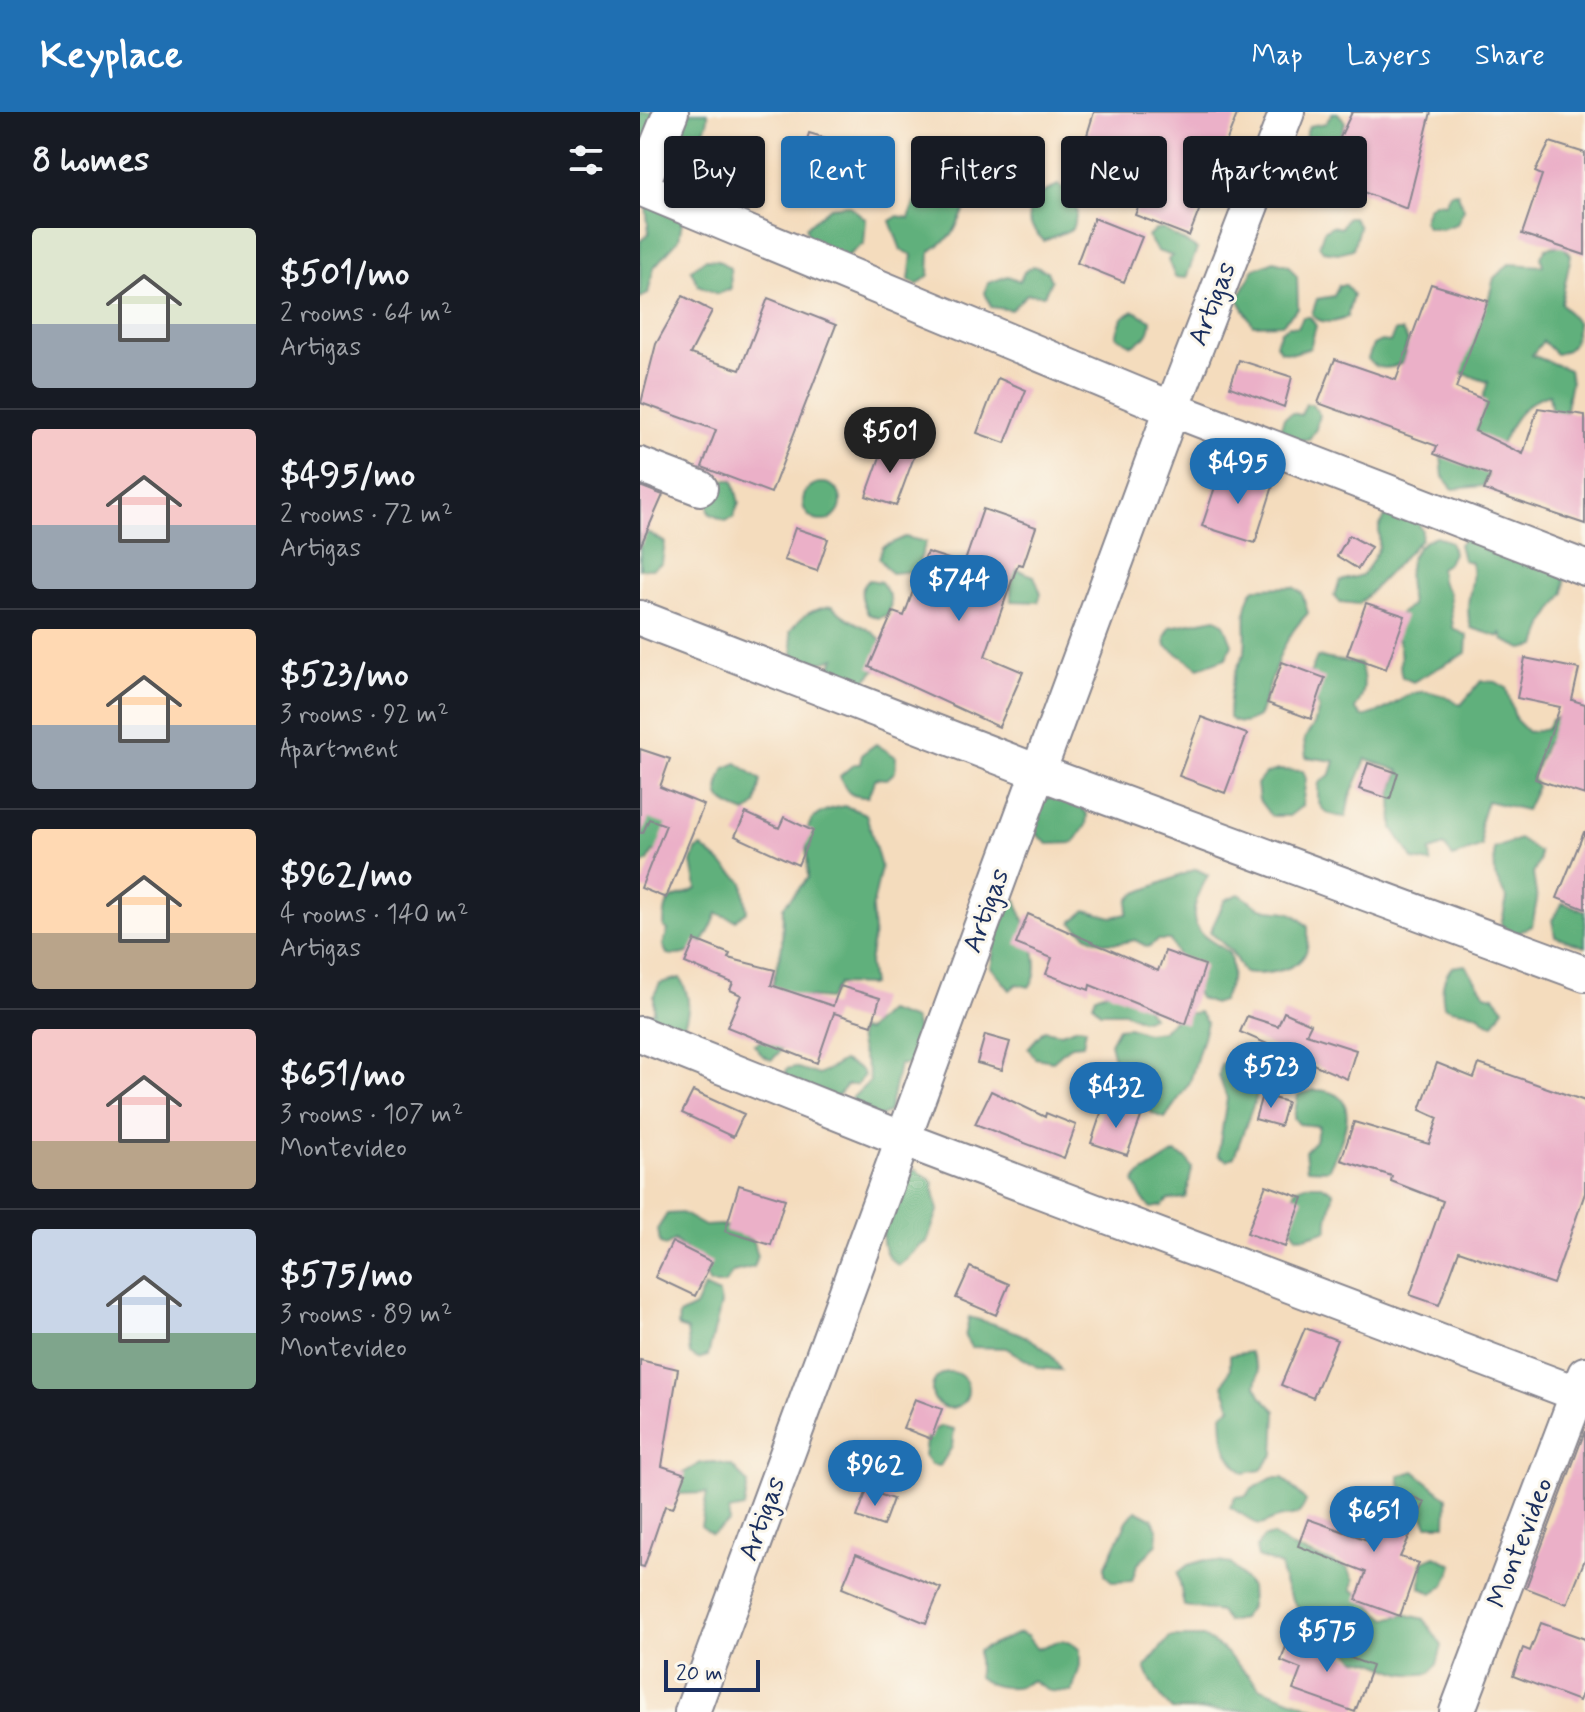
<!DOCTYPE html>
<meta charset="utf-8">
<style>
:root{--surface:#171b24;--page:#20242c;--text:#f1f3f6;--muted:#9ea1a6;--line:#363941;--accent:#1f6fb2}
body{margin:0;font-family:Mynerve,sans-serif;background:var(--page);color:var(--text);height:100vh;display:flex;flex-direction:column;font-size:30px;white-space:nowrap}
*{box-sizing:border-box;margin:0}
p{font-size:26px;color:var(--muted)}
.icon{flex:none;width:44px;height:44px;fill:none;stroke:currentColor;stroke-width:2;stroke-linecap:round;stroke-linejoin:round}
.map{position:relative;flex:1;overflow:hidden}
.side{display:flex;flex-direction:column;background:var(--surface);width:640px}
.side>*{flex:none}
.banner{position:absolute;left:24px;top:24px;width:760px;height:72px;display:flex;gap:16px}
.scale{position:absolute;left:24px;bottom:20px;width:96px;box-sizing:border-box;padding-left:8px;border:4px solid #1b2f5e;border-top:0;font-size:22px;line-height:28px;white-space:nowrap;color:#1b2f5e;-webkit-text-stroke:6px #fbf7ec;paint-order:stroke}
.price{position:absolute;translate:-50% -68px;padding:0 18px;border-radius:28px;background:var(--accent);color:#fff;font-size:26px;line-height:52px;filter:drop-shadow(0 2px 4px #0008)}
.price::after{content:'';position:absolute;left:50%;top:48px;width:24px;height:18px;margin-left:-12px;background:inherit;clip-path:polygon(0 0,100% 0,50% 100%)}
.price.active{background:#222;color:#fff}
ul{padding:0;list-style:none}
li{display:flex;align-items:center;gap:24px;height:200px;padding:0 32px}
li+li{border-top:2px solid var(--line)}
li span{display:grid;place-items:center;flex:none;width:224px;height:160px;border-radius:8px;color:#555}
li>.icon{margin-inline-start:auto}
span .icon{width:96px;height:96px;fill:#fffc;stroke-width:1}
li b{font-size:34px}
h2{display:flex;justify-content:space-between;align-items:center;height:96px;padding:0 32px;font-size:34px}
.tag{padding:0 28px;border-radius:8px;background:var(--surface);box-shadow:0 2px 6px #0004;font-size:28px;line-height:72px}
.tag.active{background:var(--accent);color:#fff}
header{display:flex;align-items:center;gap:48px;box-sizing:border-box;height:112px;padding:0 40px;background:var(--accent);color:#fff}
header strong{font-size:38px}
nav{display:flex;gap:44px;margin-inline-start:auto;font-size:28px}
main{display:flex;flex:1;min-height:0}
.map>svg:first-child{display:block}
</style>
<header>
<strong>Keyplace</strong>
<nav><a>Map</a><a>Layers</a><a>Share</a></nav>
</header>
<main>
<section class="side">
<h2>8 homes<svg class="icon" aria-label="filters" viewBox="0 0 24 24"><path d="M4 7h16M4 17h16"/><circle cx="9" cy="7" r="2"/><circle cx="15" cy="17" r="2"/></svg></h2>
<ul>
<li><span style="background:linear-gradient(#dfe7d0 60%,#9aa5b1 0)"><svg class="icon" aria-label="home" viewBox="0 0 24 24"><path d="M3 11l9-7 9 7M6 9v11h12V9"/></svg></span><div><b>$501/mo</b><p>2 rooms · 64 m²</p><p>Artigas</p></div></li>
<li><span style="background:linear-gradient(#f6c9c9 60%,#9aa5b1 0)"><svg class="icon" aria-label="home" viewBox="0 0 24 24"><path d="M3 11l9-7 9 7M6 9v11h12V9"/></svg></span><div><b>$495/mo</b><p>2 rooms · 72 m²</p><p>Artigas</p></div></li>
<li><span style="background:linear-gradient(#ffd9b3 60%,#9aa5b1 0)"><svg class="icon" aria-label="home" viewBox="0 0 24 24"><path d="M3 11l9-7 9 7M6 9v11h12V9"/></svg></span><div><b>$523/mo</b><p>3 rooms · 92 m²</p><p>Apartment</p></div></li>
<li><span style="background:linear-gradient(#ffd9b3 65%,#b9a48a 0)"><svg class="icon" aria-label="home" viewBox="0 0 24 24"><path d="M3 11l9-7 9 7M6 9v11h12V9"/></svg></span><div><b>$962/mo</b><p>4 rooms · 140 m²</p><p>Artigas</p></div></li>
<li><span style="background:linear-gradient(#f6c9c9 70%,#b9a48a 0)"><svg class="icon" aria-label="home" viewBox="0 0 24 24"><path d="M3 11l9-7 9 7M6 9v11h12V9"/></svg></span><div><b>$651/mo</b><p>3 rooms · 107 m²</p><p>Montevideo</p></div></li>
<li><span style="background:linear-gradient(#c9d6e8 65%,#7fa58c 0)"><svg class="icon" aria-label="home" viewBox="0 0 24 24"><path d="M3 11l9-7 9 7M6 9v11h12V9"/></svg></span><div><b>$575/mo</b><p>3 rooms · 89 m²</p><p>Montevideo</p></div></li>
</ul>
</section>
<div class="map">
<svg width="945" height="1600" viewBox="0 0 945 1600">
<rect width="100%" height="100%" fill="#fbf7ec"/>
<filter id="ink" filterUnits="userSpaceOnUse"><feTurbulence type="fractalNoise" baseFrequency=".0125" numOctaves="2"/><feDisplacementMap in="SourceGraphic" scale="16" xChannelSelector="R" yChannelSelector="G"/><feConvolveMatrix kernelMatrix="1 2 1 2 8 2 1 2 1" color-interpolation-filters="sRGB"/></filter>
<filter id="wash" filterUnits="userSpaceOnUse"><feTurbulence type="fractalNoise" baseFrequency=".006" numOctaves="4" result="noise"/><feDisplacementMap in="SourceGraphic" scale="32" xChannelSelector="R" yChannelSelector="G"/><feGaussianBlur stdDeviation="1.8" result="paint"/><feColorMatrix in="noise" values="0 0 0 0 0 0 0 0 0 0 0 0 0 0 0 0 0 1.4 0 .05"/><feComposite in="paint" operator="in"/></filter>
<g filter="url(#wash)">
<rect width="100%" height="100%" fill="#f4dcbd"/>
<path fill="#61b07c" stroke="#3e706d" stroke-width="2" d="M 0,0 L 68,0 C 70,21 51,29 47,49 L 52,50 L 64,44 L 77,49 L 83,85 L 78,97 C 54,86 28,78 23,51 L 0,60 Z
M 692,1 L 698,1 L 705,10 L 699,32 C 687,39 671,41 664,29 L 669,14 L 686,11 Z
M 294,41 C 319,43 333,41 340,68 L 312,123 L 290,140 L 289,163 L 277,173 L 269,168 L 272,143 L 261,138 L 250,109 L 258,104 L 269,106 L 277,84 L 287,77 L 279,57 L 283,44 Z
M 418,73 L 434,84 L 437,101 L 432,117 L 404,129 C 389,114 385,107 392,87 Z
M 817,80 L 824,97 L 817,112 L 801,117 L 787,115 L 783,109 L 788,95 L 796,90 L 805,91 L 810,81 Z
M 6,93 L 44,98 L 39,127 L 14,155 L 8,182 L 0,186 L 0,129 L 9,122 Z
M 208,93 L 226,107 L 224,131 L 206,145 L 170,132 L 166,115 L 190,95 Z
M 707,105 L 713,105 L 719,115 L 713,137 L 698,141 L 683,139 L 679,133 L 684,119 L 692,114 L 701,116 Z
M 523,117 L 557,137 L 546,166 L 535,165 L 528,148 L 532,144 L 517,139 L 508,125 L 515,118 Z
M 922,133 L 931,143 L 921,191 L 937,211 C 935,229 935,238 916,242 L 903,229 L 892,243 L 929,258 L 931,268 L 924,308 L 913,309 L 909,282 C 869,293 860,340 843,374 L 813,377 L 803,365 L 801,343 L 826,339 L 848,270 L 816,259 L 838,189 L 848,189 L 854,166 L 869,152 L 903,154 L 901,145 L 906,136 Z
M 66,147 L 78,148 L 90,156 L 91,177 L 77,182 L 58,173 L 51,158 Z
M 634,149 L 648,153 L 657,165 L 658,196 L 642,212 L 613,213 L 598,187 L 614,157 Z
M 393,154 L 407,159 L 411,169 L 404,183 L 387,182 L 371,198 L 351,195 L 345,181 L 348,171 L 368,164 L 380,169 L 384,160 Z
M 699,173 L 706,173 L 713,183 L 707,205 C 696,211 679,213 672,202 L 677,187 L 694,184 Z
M 494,199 L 511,208 C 511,222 504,228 492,233 L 476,224 L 482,206 Z
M 663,205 L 670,205 L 676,214 L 670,236 L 654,241 L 640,239 L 636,232 L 641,219 L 649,214 L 658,215 Z
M 755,219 L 762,219 L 768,229 L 762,251 C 751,257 735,259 728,247 L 733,233 L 741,229 L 750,230 Z
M 666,292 L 672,292 L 679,302 L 676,317 L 669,327 L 650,329 L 639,321 L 644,306 L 652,301 L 661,303 Z
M 79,368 L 93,368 L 99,391 L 93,406 L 85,409 L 69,401 L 67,375 Z
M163 390a19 19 0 1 1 38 0a19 19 0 1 1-38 0Z
M 749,398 L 776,408 L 782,418 L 781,427 L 719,492 L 700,490 L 694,484 L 700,469 L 722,463 L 730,453 L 739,435 L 739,415 Z
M 5,419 L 25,430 L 22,451 L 12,457 L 0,457 L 0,422 Z
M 796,424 L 810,430 L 813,441 L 808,451 L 800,456 L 801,469 L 809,481 L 813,516 L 827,524 L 826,541 L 773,570 L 762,565 C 758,555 762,548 760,538 C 758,525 753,520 755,506 L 771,493 C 767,463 763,436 796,424 Z
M 265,425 L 286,430 L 276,459 L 251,461 L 239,446 L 243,435 Z
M 827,425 L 836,426 L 846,439 L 888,442 L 925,465 L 924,481 L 905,510 L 897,534 L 883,537 L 863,528 L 861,520 L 860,525 L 831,516 C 822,485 837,474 831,450 L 823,448 L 819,432 Z
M 375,457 L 394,464 L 401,482 L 398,490 L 371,489 L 371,474 L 355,469 Z
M 229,468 L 241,470 C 249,481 254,489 248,503 L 238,506 L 228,502 C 222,488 217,479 229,468 Z
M 653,475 L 662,481 L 668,501 C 636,533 635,565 618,605 C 607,611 600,614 589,606 C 589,593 591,575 595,562 C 597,554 604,545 605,538 C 608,516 600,495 615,476 Z
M 192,494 C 211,514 230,512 245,533 C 242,555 228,568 209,580 L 190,567 L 188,558 L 195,546 L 174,553 L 154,546 L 150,520 C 161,503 172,497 192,494 Z
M 576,506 L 584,512 L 592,532 L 586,546 L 559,556 L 526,534 L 525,526 L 530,515 Z
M 677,545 L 720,552 C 726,569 725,582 715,597 L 722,605 C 767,596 767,561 821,593 L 841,569 L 856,570 L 866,576 L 876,608 L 888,620 L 907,617 L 911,608 L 925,601 L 918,633 L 906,631 L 892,666 L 897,674 L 886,698 L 847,689 L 840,711 L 842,734 L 813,745 L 804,734 L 790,739 L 791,751 L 774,748 L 753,716 L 752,680 L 760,659 L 726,647 L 709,687 L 706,705 C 682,704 675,694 679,671 L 691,662 L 695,649 L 666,645 L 664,627 L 674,613 L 679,596 L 666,571 Z
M 236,632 L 256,645 L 255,660 L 247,667 L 235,666 L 228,685 C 210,685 206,681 200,664 L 214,652 L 220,652 L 222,642 Z
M 97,651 L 121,668 L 116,693 L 106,701 C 79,690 71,686 85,656 Z
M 638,658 L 663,659 L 666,667 L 662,694 L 649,704 L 631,704 L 619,688 L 617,672 L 625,662 Z
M 429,680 L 447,702 L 446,713 L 434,731 L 408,732 L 393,719 L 403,688 Z
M 205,694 L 226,702 L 241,755 L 232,798 L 234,820 L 229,851 L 232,873 L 198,872 L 189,887 L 166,885 C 150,903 151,934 131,948 L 122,943 L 114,932 L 120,930 L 136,887 L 131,879 L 142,834 L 143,795 L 168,766 C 168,727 154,701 205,694 Z
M 0,704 L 27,704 L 28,742 L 13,740 L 8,749 L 0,754 Z
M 879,727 L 899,740 L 899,749 L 893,762 L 897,788 L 892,814 L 874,822 L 861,813 L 867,787 L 855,764 L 854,737 Z
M 62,735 L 103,770 L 107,799 L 95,808 L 77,801 C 68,824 59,848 27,842 L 23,833 L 28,818 L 24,815 C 24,779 34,789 57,777 L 52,750 L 56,738 Z
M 556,757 L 568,763 C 559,781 544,806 563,823 C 571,830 581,834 589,841 C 595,862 591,870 582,889 L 573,892 L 559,886 L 530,828 L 518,828 L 508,835 L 495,828 C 468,835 451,831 432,810 L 446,798 L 472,805 L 487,802 L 489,787 L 497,781 Z
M 599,782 C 606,786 614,793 621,796 C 643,803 647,792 668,815 C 668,823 669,835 665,842 C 657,859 621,864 604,861 L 591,839 L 570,820 L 585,788 Z
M 376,787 C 383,810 408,854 389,875 L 377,872 L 370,878 L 351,855 C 356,833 353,816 360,794 Z
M 923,791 L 945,799 L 945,835 L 915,824 L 912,808 Z
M 825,853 L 845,882 L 854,884 L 864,896 L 854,912 C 844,911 845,906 837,902 C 826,897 816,901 804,894 C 801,878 802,867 812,855 Z
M 40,866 C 51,885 51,901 40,920 L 7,907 L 7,902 L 14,900 L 14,883 L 20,871 Z
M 476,875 L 496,880 L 512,905 L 501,908 L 484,900 L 460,900 L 453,892 L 456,884 Z
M 247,899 L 274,908 L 279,925 L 270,952 L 259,953 L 249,1000 L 236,1007 L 213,998 L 211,987 L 230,969 C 229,950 216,938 219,918 L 226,919 Z
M 559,900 L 567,911 L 550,970 L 525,1006 C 499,1000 497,978 507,956 L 485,959 L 476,955 L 470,931 L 478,916 L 489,915 L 506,921 L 522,919 L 539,903 Z
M 438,915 L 446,916 L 443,932 L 431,933 L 413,949 L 395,946 L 388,936 L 404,918 L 421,921 Z
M 623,941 L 638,950 L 641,965 L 635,973 L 623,974 L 617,983 L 594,1045 L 587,1048 L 578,1043 L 587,986 L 579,964 L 581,952 Z
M 203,949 L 220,957 L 224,963 L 217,973 L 207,973 L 191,992 L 145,970 L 146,957 L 155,955 L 179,963 Z
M 674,978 C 727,978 703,1029 688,1058 L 667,1057 L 665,1039 L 675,1029 L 679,1014 L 659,1012 L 654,1006 L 658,983 Z
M 535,1041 L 547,1047 L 552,1056 L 546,1086 L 528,1088 L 522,1094 L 511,1096 L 503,1088 L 494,1070 L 500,1063 Z
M 275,1057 L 292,1069 L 298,1099 L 287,1130 C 273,1135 270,1148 258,1153 C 223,1131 257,1080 275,1057 Z
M 665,1073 L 682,1073 L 693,1080 C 693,1093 686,1105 688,1118 L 665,1125 L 657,1124 L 648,1111 L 655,1077 Z
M 42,1101 L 65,1114 L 81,1113 L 97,1118 L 113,1130 L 118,1144 L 114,1155 L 93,1160 L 84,1172 L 70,1172 L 58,1148 L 34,1128 L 26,1134 L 20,1132 L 18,1116 L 27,1102 Z
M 64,1175 L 79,1182 L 81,1192 L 68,1244 L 58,1247 L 50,1242 L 47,1218 L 38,1215 L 39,1203 L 55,1195 Z
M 329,1205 C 363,1215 404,1224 421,1258 L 399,1256 L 366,1236 L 331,1235 L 325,1225 Z
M 610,1240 L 619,1259 L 616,1273 L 622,1285 L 636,1299 L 634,1342 L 621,1358 L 604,1361 C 583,1342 583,1329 582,1302 L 591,1295 L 583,1274 L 590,1257 L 590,1243 Z
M292 1278a18 18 0 1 1 36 0a18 18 0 1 1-36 0Z
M 301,1314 L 314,1317 L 312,1335 L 300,1354 L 291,1353 L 284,1344 L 287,1322 Z
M 74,1350 L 92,1354 L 108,1372 L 104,1396 L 89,1399 L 89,1410 L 72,1422 L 61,1414 L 67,1381 L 36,1382 L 38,1364 L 61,1351 Z
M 774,1359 L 807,1386 L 806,1413 L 787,1413 L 779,1396 L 763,1388 L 759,1364 Z
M 632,1366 L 643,1366 L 666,1389 C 658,1411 648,1401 632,1408 C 628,1410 624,1413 619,1413 L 590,1395 L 595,1385 L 606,1384 L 612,1377 Z
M 496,1398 L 512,1406 L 518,1419 L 517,1432 L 497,1453 L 492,1469 L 473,1470 L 465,1463 L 465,1455 L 487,1409 Z
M 632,1423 L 653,1436 L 707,1456 L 714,1468 L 712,1478 C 728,1485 733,1499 747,1507 L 764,1502 L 784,1507 L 802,1534 L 797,1552 L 790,1561 C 750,1567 749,1549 716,1547 L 702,1533 L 703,1518 C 670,1517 643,1486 641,1454 L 618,1445 L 616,1436 L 623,1426 Z
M 795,1444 L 813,1453 L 805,1473 L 792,1481 L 781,1476 L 782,1450 Z
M 565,1448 L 591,1452 L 610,1474 L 611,1495 L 601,1507 L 587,1510 L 580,1500 L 544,1494 L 538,1461 L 548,1453 Z
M 379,1521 L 387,1524 L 397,1537 C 415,1531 423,1522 440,1538 L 440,1554 L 432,1580 L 410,1579 L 391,1568 C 378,1580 351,1576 338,1565 L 338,1539 Z
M 530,1525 L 563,1525 L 581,1536 L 621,1576 L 684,1600 L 532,1598 C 522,1588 510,1569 505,1555 Z"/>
<g id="blocks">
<path fill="#ebb0c8" d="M 454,0 L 598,0 L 549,124 L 495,103 L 519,43 L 447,23 Z
M 712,0 L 791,0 L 767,97 L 708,74 L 703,87 L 662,70 L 672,47 L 687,53 Z
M 169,21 L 196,29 L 182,76 L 156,64 Z
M 910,30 L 945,41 L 945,143 L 882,122 L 902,63 L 895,60 Z
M 454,106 L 502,125 L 484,170 L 437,151 Z
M 791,172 L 848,189 L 816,276 L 847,289 L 835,319 L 883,342 L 898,296 L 945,303 L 945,412 L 844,378 L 850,363 L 794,342 L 797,334 L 678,291 L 695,247 L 756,268 Z
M 43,184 L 72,199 L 50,242 L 100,258 L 128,186 L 196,213 L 131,381 L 62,355 L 76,318 L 1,291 L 16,232 Z
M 599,248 L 652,265 L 644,295 L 590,275 Z
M 358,266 L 386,278 L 365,331 L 337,321 Z
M 245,331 L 275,342 L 256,394 L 226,384 Z
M 581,357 L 633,374 L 615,431 L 562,414 Z
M 0,374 L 23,383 L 0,435 Z
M 343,397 L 396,415 L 383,453 L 378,452 L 345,544 L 383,560 L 359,615 L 229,555 L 253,500 L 264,504 L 287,440 L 324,452 Z
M 155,416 L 188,427 L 177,459 L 144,448 Z
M 709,423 L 731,435 L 718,457 L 697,444 Z
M 726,491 L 765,504 L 746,557 L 707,543 Z
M 885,546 L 939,557 L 932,588 L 945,592 L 945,683 L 895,667 L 920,595 L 877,586 Z
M 642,550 L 685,566 L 671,607 L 627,591 Z
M 561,605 L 607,622 L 585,681 L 539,664 Z
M 0,637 L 30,647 L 20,675 L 64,693 L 26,786 L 1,776 L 26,713 L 9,707 L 3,721 L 0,721 Z
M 728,651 L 758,661 L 750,687 L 719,677 Z
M 106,701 L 139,716 L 144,705 L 173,719 L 158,753 L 95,724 Z
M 944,720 L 945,720 L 945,797 L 917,786 Z
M 388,802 L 518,859 L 525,839 L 565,853 L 546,912 L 450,873 L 449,878 L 406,862 L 412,846 L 376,832 Z
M 55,828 L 90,842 L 88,846 L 135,858 L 131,873 L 193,894 L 200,874 L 240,886 L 232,913 L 194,901 L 177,951 L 87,915 L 101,883 L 90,878 L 93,871 L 45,851 Z
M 644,900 L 671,912 L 666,922 L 716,938 L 707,967 L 600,920 L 607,904 L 638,914 Z
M 345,923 L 370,930 L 362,958 L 337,951 Z
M 797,951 L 834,966 L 839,952 L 945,989 L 945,1081 L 913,1172 L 819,1139 L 799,1193 L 770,1183 L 803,1089 L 751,1069 L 752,1064 L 701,1048 L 714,1010 L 789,1032 L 798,1006 L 780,998 Z
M 53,979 L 104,1002 L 93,1025 L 42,1001 Z
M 351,979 L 405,1005 L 406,1001 L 436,1013 L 424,1046 L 335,1012 Z
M 622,983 L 647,990 L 640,1014 L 615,1007 Z
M 464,992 L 501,1005 L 487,1043 L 451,1031 Z
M 99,1073 L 145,1087 L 131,1133 L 85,1119 Z
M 626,1073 L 663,1086 L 645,1135 L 607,1121 Z
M 32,1130 L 72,1150 L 55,1184 L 15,1165 Z
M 330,1155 L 369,1172 L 356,1203 L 316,1186 Z
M 665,1216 L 697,1228 L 673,1286 L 641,1273 Z
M 0,1248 L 38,1257 L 22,1354 L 46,1362 L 33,1396 L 25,1394 L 4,1455 L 0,1454 Z
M 275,1287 L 302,1297 L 291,1327 L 263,1316 Z
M 945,1319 L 945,1447 L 927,1492 L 886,1476 Z
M 227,1378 L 253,1387 L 243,1414 L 217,1405 Z
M 757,1378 L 785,1390 L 760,1445 L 779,1451 L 760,1504 L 716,1488 L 726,1460 L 658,1434 L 668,1407 L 733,1430 Z
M 216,1442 L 301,1476 L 286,1511 L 202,1476 Z
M 901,1511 L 945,1527 L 945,1574 L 939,1589 L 873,1564 L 883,1536 L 890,1539 Z
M 650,1523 L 732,1554 L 715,1600 L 653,1578 L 661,1557 L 641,1549 Z"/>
</g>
</g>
<g filter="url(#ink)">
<use href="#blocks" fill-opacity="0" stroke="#88868e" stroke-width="2"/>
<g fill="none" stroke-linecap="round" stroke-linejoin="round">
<defs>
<path id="minor" d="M 0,76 L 532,297 L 945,456
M 0,77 L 31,0
M 0,353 L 60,376
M 0,506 L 398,660 L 945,862
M 0,922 L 263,1027 L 938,1282
M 52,1600 L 532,297 L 647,0
M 817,1600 L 945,1262"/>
</defs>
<use href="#minor" stroke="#88868e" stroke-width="38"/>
<use href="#minor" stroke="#fff" stroke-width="34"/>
</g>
</g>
<g text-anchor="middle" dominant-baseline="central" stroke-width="6" stroke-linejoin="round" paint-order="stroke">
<g font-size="28" fill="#1b2f5e" stroke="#fbf7ec">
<text transform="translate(573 192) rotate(-69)">Artigas</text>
<text transform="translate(347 799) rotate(-70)">Artigas</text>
<text transform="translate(123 1407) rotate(-70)">Artigas</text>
<text transform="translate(881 1431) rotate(-69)">Montevideo</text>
</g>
</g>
</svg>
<div class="scale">20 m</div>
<b class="price active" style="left:250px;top:363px">$501</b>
<b class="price" style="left:598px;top:394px">$495</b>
<b class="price" style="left:319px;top:511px">$744</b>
<b class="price" style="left:631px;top:998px">$523</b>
<b class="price" style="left:476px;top:1018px">$432</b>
<b class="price" style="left:235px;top:1396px">$962</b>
<b class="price" style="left:734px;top:1442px">$651</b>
<b class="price" style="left:687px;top:1562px">$575</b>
<div class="banner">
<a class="tag">Buy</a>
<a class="tag active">Rent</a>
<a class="tag">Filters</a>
<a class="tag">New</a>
<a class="tag">Apartment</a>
</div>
</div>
</main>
